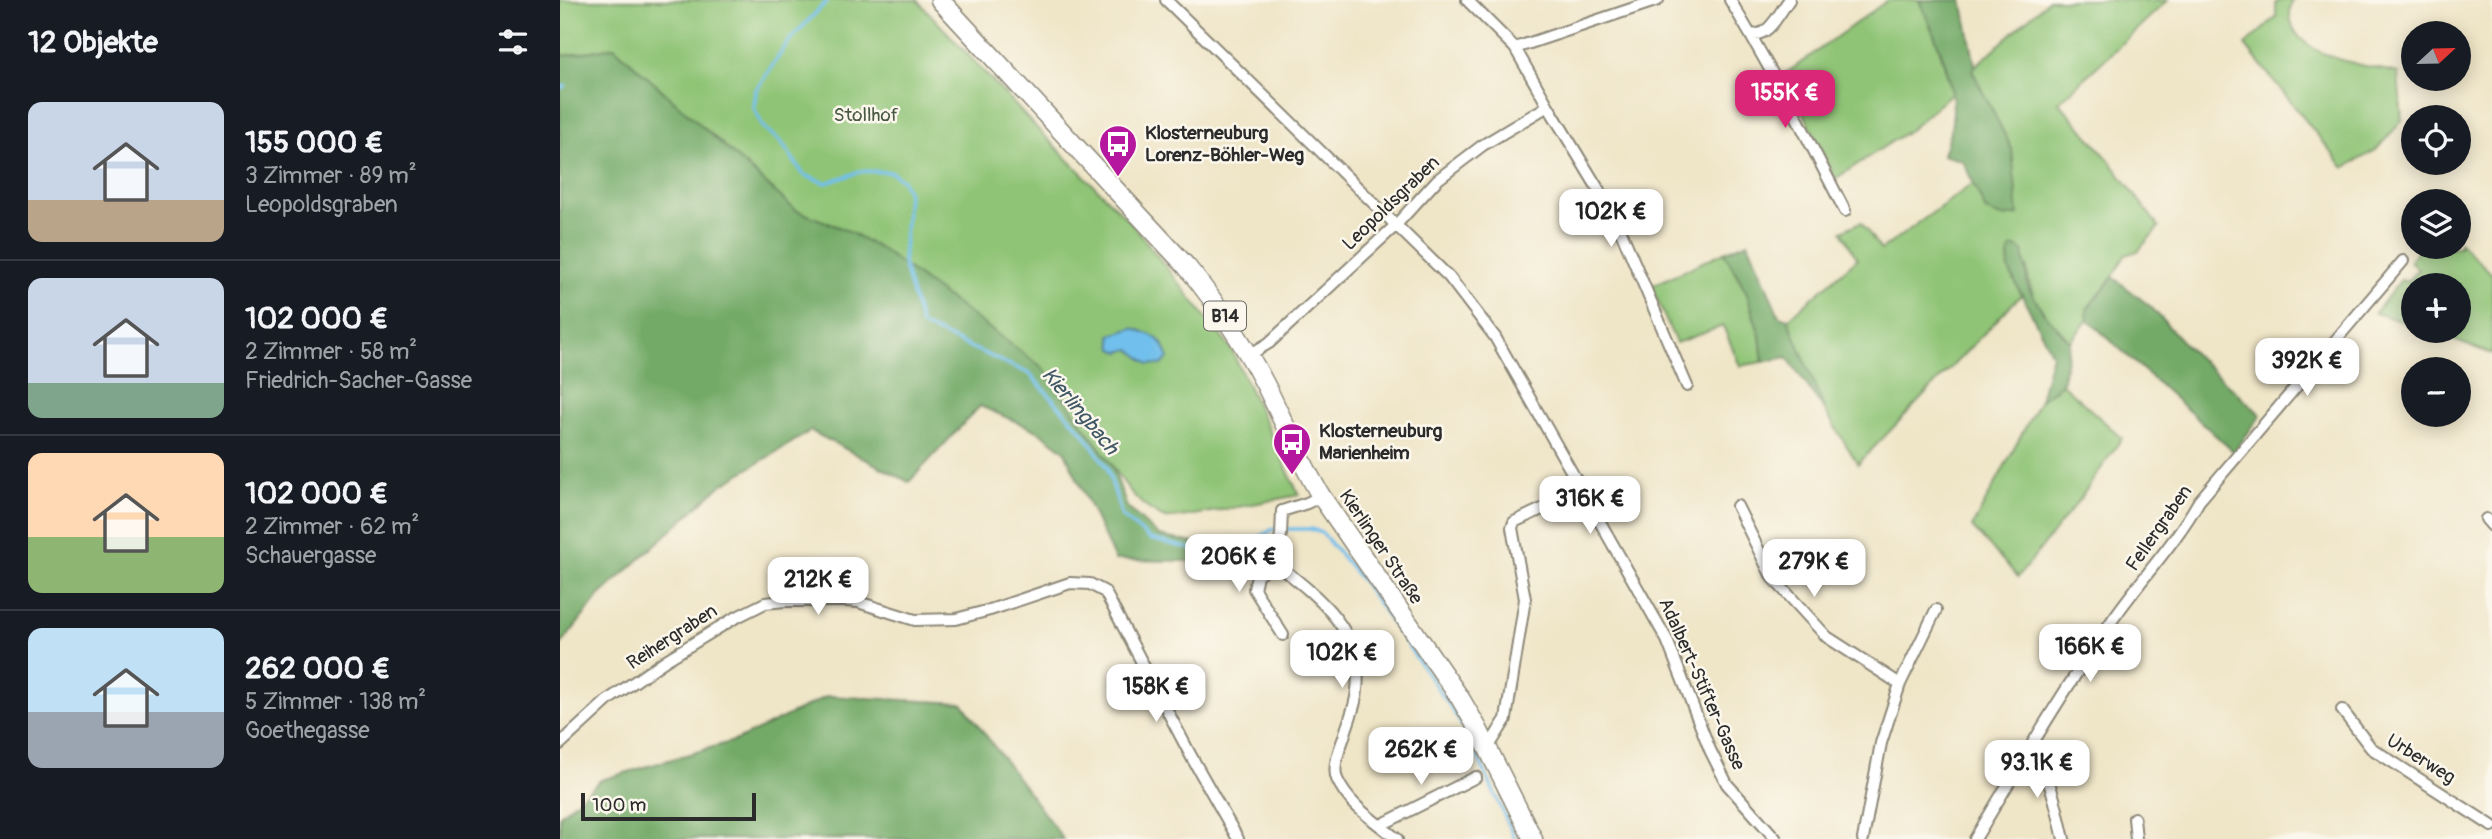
<!DOCTYPE html>
<html lang="de">
<meta charset="utf-8">
<style>
:root{--surface:#171b24;--page:#242831;--text:#f1f3f6;--muted:#9ea1a6;--line:#363941;--accent:#db2777}
body{margin:0;font-family:Pangolin,sans-serif;background:var(--page);color:var(--text);height:100vh;display:flex;flex-direction:column;font-size:26px;white-space:nowrap}
*{box-sizing:border-box;margin:0}
p{font-size:23px;color:var(--muted)}
.icon{flex:none;width:38px;height:38px;fill:none;stroke:currentColor;stroke-width:2;stroke-linecap:round;stroke-linejoin:round}
.map{position:relative;flex:1;overflow:hidden}
.drawer{display:flex;flex-direction:column;background:var(--surface);width:560px}
.drawer>*{flex:none}
.needle{width:46px;rotate:68deg}
.fabs{position:absolute;left:1841px;top:21px;display:grid;gap:14px}
.fabs a{display:grid;place-items:center;width:70px;height:70px;border-radius:50%;background:var(--surface);box-shadow:0 4px 18px #0003;font-size:35px}
.scale{position:absolute;left:21px;bottom:18px;width:175px;box-sizing:border-box;padding-left:7px;border:4px solid #2b2b2b;border-top:0;font-size:19px;line-height:24px;white-space:nowrap;color:#2b2b2b;-webkit-text-stroke:5px #fbf7ec;paint-order:stroke}
.price{position:absolute;translate:-50% -60px;padding:0 16px;border-radius:14px;background:#fff;color:#222;font-size:23px;line-height:46px;filter:drop-shadow(0 2px 4px #0008)}
.price::after{content:'';position:absolute;left:50%;top:42px;width:21px;height:16px;margin-left:-10px;background:inherit;clip-path:polygon(0 0,100% 0,50% 100%)}
.price.current{background:var(--accent);color:#fff}
ul{padding:0;list-style:none}
li{display:flex;align-items:center;gap:21px;height:175px;padding:0 28px}
li+li{border-top:2px solid var(--line)}
li span{display:grid;place-items:center;flex:none;width:196px;height:140px;border-radius:14px;color:#555}
li>.icon{margin-inline-start:auto}
span .icon{width:84px;height:84px;fill:#fffc;stroke-width:1}
li b{font-size:30px}
h2{display:flex;justify-content:space-between;align-items:center;height:84px;padding:0 28px;font-size:30px}
main{display:flex;flex:1;min-height:0}
.map>svg:first-child{display:block}
</style>
<main>
<section class="drawer">
<h2>12 Objekte<svg class="icon" aria-label="filters" viewBox="0 0 24 24"><path d="M4 7h16M4 17h16"/><circle cx="9" cy="7" r="2"/><circle cx="15" cy="17" r="2"/></svg></h2>
<ul>
<li><span style="background:linear-gradient(#c9d6e8 70%,#b9a48a 0)"><svg class="icon" aria-label="home" viewBox="0 0 24 24"><path d="M3 11l9-7 9 7M6 9v11h12V9"/></svg></span><div><b>155 000 €</b><p>3 Zimmer · 89 m²</p><p>Leopoldsgraben</p></div></li>
<li><span style="background:linear-gradient(#c9d6e8 75%,#7fa58c 0)"><svg class="icon" aria-label="home" viewBox="0 0 24 24"><path d="M3 11l9-7 9 7M6 9v11h12V9"/></svg></span><div><b>102 000 €</b><p>2 Zimmer · 58 m²</p><p>Friedrich-Sacher-Gasse</p></div></li>
<li><span style="background:linear-gradient(#ffd9b3 60%,#8fb573 0)"><svg class="icon" aria-label="home" viewBox="0 0 24 24"><path d="M3 11l9-7 9 7M6 9v11h12V9"/></svg></span><div><b>102 000 €</b><p>2 Zimmer · 62 m²</p><p>Schauergasse</p></div></li>
<li><span style="background:linear-gradient(#bfe0f5 60%,#9aa5b1 0)"><svg class="icon" aria-label="home" viewBox="0 0 24 24"><path d="M3 11l9-7 9 7M6 9v11h12V9"/></svg></span><div><b>262 000 €</b><p>5 Zimmer · 138 m²</p><p>Goethegasse</p></div></li>
</ul>
</section>
<div class="map">
<svg width="1932" height="839" viewBox="0 0 1932 839">
<rect width="100%" height="100%" fill="#fbf7ec"/>
<filter id="ink" filterUnits="userSpaceOnUse"><feTurbulence type="fractalNoise" baseFrequency=".0143" numOctaves="2"/><feDisplacementMap in="SourceGraphic" scale="14" xChannelSelector="R" yChannelSelector="G"/><feConvolveMatrix kernelMatrix="1 2 1 2 8 2 1 2 1" color-interpolation-filters="sRGB"/></filter>
<filter id="wash" filterUnits="userSpaceOnUse"><feTurbulence type="fractalNoise" baseFrequency=".00686" numOctaves="4" result="noise"/><feDisplacementMap in="SourceGraphic" scale="28" xChannelSelector="R" yChannelSelector="G"/><feGaussianBlur stdDeviation="1.57" result="paint"/><feColorMatrix in="noise" values="0 0 0 0 0 0 0 0 0 0 0 0 0 0 0 0 0 1.4 0 .05"/><feComposite in="paint" operator="in"/></filter>
<g filter="url(#wash)">
<rect width="100%" height="100%" fill="#efe5c7"/>
<path fill="#8fc476" stroke="#5d7850" stroke-width="2" d="M 0,0 L 357,0 L 468,119 L 572,224 L 671,349 L 739,495 C 721,498 615,521 605,518 C 579,507 566,487 552,465 L 286,230 L 235,210 L 54,47 L 3,56 L 0,52 Z
M 1328,0 L 1359,0 L 1378,44 L 1392,93 L 1351,129 L 1275,179 L 1225,74 Z
M 1489,0 L 1608,0 L 1499,102 L 1549,160 L 1599,227 L 1578,251 L 1565,255 L 1553,277 L 1527,309 L 1528,320 L 1510,342 C 1488,317 1468,301 1467,267 L 1456,283 L 1461,295 L 1298,464 L 1265,411 L 1228,319 L 1297,259 L 1282,231 L 1301,222 L 1321,250 L 1415,182 L 1426,211 L 1452,149 L 1411,70 Z
M 1720,0 L 1733,0 C 1730,6 1730,9 1730,15 C 1733,58 1805,65 1838,73 L 1842,121 L 1816,150 L 1784,168 L 1685,45 L 1716,17 L 1716,3 Z
M 1899,242 L 1932,274 L 1932,354 L 1869,331 L 1899,331 L 1899,285 L 1853,285 L 1853,325 L 1815,313 L 1841,280 L 1847,282 L 1858,269 L 1850,261 L 1860,247 L 1899,247 Z
M 1164,252 L 1186,291 L 1200,336 L 1203,362 L 1180,366 L 1163,326 L 1116,343 L 1091,286 Z
M 1502,384 L 1562,438 L 1520,499 L 1458,577 L 1412,527 L 1480,400 Z"/>
<path fill="#73aa67" stroke="#4f6a49" stroke-width="2" d="M 1359,0 L 1402,0 L 1415,65 L 1412,70 L 1452,149 L 1458,215 L 1441,217 L 1426,211 L 1403,161 L 1383,155 C 1386,144 1391,133 1392,122 C 1398,81 1375,37 1359,0 Z
M 54,47 L 235,210 L 286,230 L 321,249 L 482,367 L 552,465 L 567,507 L 599,536 L 654,547 L 692,562 L 555,560 L 504,450 L 478,431 L 420,406 L 349,482 L 251,431 L 160,486 L 40,595 L 0,646 L 0,52 L 4,56 Z
M 1188,242 L 1219,316 L 1228,319 L 1265,411 L 1227,357 L 1203,362 L 1200,336 L 1186,291 L 1164,252 Z
M 1457,247 L 1463,251 L 1468,287 L 1483,312 L 1510,342 L 1502,384 L 1480,400 L 1492,354 L 1449,270 L 1448,255 L 1451,248 Z
M 1553,277 L 1591,307 L 1631,351 L 1701,415 L 1674,452 L 1528,320 L 1527,309 Z
M 268,696 L 402,703 L 503,839 L 0,839 L 0,815 L 41,780 L 177,740 Z"/>
<path fill="#71bfec" stroke="#4e758c" stroke-width="2" d="M 573,328 C 591,334 605,339 608,358 L 602,365 L 589,364 L 570,349 L 560,352 L 553,349 L 551,335 Z"/>
<g fill="none" stroke-linecap="round" stroke-linejoin="round">
<path stroke="#71bfec" stroke-width="3.5" d="M 268,0 L 228,42 L 196,90 L 194,108 L 203,127 L 221,142 L 244,175 L 266,183 L 302,171 L 331,172 L 342,180 L 348,193 L 343,263 L 361,325 L 470,374 L 523,432 L 547,467 L 562,516 L 590,539 L 657,555 L 681,549 L 713,529 L 751,529 L 762,533 L 804,583 L 892,709 L 910,739 L 955,839
M 0,88 L 5,86"/>
</g>
</g>
<g filter="url(#ink)">
<g fill="none" stroke-linecap="round" stroke-linejoin="round">
<defs>
<path id="street" d="M 606,0 L 889,277 L 935,337 L 1107,640 L 1150,750 L 1167,784 L 1216,839
M 907,0 L 955,48
M 1170,0 L 1190,34 C 1209,38 1219,13 1229,0
M 1190,34 L 1233,110 L 1285,211
M 988,106 L 1054,215 L 1127,386
M 689,355 L 709,343 L 835,226 L 877,180 L 923,145 L 988,106 L 955,48 L 1098,0
M 761,496 L 747,503 L 722,511 L 721,535 L 714,562 C 756,595 804,630 797,690 C 796,706 788,722 784,737 C 780,749 772,766 777,779 C 789,806 815,821 837,839
M 1177,506 L 1212,577 L 1267,637 L 1340,684
M 1926,519 L 1932,526
M 714,562 L 697,575 L 694,589 L 723,635
M 1782,710 L 1811,748 L 1932,826
M 0,744 L 48,700 L 106,660 L 173,619 L 205,603 L 225,601 L 286,601 L 298,602 L 355,620 L 396,619 L 430,610 L 510,583 L 530,584 L 545,592 L 631,756 L 678,839
M 928,748 L 946,719 L 965,599 L 952,528 L 954,522 L 1023,490
M 1468,750 C 1492,774 1496,807 1504,839
M 1574,818 L 1576,839
M 821,825 L 916,777
M 1303,839 L 1321,743 L 1340,684 L 1376,610
M 1415,839 C 1459,766 1502,692 1551,622 C 1580,580 1614,545 1639,501 L 1843,261"/>
<path id="primary" d="M 380,0 L 627,267 C 657,304 683,342 705,384 C 724,421 739,460 761,496 L 900,698 L 917,727 L 973,839"/>
</defs>
<use href="#street" stroke="#8d8879" stroke-width="14"/>
<use href="#primary" stroke="#8d8879" stroke-width="21"/>
<use href="#street" stroke="#fff" stroke-width="10"/>
<use href="#primary" stroke="#fff" stroke-width="18"/>
</g>
</g>
<defs>
<symbol id="bus-pin" viewBox="-11 -11 22 30"><path d="M0 17L-7.5 6A9.5 9.5 0 1 1 7.5 6Z" fill="#b5179e" stroke="#fbf7ec"/><path d="M-5-6H5V4H4V6H2V4H-2V6H-4V4H-5ZM-3.5-4V0h7V-4ZM-3.5 1.2v1.5H-2V1.2ZM2 1.2v1.5H3.5V1.2Z" fill="#fff"/></symbol>
</defs>
<g fill-rule="evenodd">
<use href="#bus-pin" x="536" y="122" width="44" height="60"/>
<use href="#bus-pin" x="710" y="420" width="44" height="60"/>
</g>
<g text-anchor="middle" dominant-baseline="central" stroke-width="5" stroke-linejoin="round" paint-order="stroke">
<rect fill="#fbf7ec" stroke="#696865" stroke-width="2" x="644" y="301.5" width="42" height="29" rx="5"/>
<g font-size="18" font-weight="bold" fill="#2b2b2b">
<text x="665" y="316">B14</text>
</g>
<g font-size="19" fill="#495942" stroke="#fbf7ec">
<text x="306" y="115">Stollhof</text>
</g>
<g font-size="19" font-weight="bold" fill="#2b2b2b" stroke="#fbf7ec" text-anchor="start">
<text x="585" y="133">Klosterneuburg<tspan x="585" dy="22">Lorenz-Böhler-Weg</tspan></text>
<text x="759" y="431">Klosterneuburg<tspan x="759" dy="22">Marienheim</tspan></text>
</g>
<g font-size="19" fill="#2b2b2b" stroke="#fbf7ec">
<text transform="translate(831 203) rotate(-44)">Leopoldsgraben</text>
<text transform="translate(1599 528) rotate(-55)">Fellergraben</text>
<text transform="translate(821 547) rotate(56)">Kierlinger Straße</text>
<text transform="translate(112 637) rotate(-33)">Reihergraben</text>
<text transform="translate(1142 684) rotate(66)">Adalbert-Stifter-Gasse</text>
<text transform="translate(1861 759) rotate(32)">Urberweg</text>
</g>
<g font-size="21" font-style="italic" fill="#405765" stroke="#fbf7ec">
<text transform="translate(520 411) rotate(50)">Kierlingbach</text>
</g>
</g>
</svg>
<div class="fabs">
<a><svg class="needle" viewBox="-14 -14 28 28"><path d="M0-13l5 13h-10z" fill="#e53935"/><path d="M0 13l5-13h-10z" fill="#9ea1a6"/></svg></a>
<a><svg class="icon" aria-label="locate" viewBox="0 0 24 24"><circle cx="12" cy="12" r="6"/><path d="M12 2v4M12 18v4M2 12h4M18 12h4"/></svg></a>
<a><svg class="icon" aria-label="layers" viewBox="0 0 24 24"><path d="M12 4l9 5-9 5-9-5zM3 14l9 5 9-5"/></svg></a>
<a>+</a>
<a>−</a>
</div>
<div class="scale">100 m</div>
<b class="price current" style="left:1225px;top:130px">155K €</b>
<b class="price" style="left:1051px;top:249px">102K €</b>
<b class="price" style="left:1747px;top:398px">392K €</b>
<b class="price" style="left:1030px;top:536px">316K €</b>
<b class="price" style="left:679px;top:594px">206K €</b>
<b class="price" style="left:1254px;top:599px">279K €</b>
<b class="price" style="left:258px;top:617px">212K €</b>
<b class="price" style="left:1530px;top:684px">166K €</b>
<b class="price" style="left:782px;top:690px">102K €</b>
<b class="price" style="left:596px;top:724px">158K €</b>
<b class="price" style="left:861px;top:787px">262K €</b>
<b class="price" style="left:1477px;top:800px">93.1K €</b>
</div>
</main>
